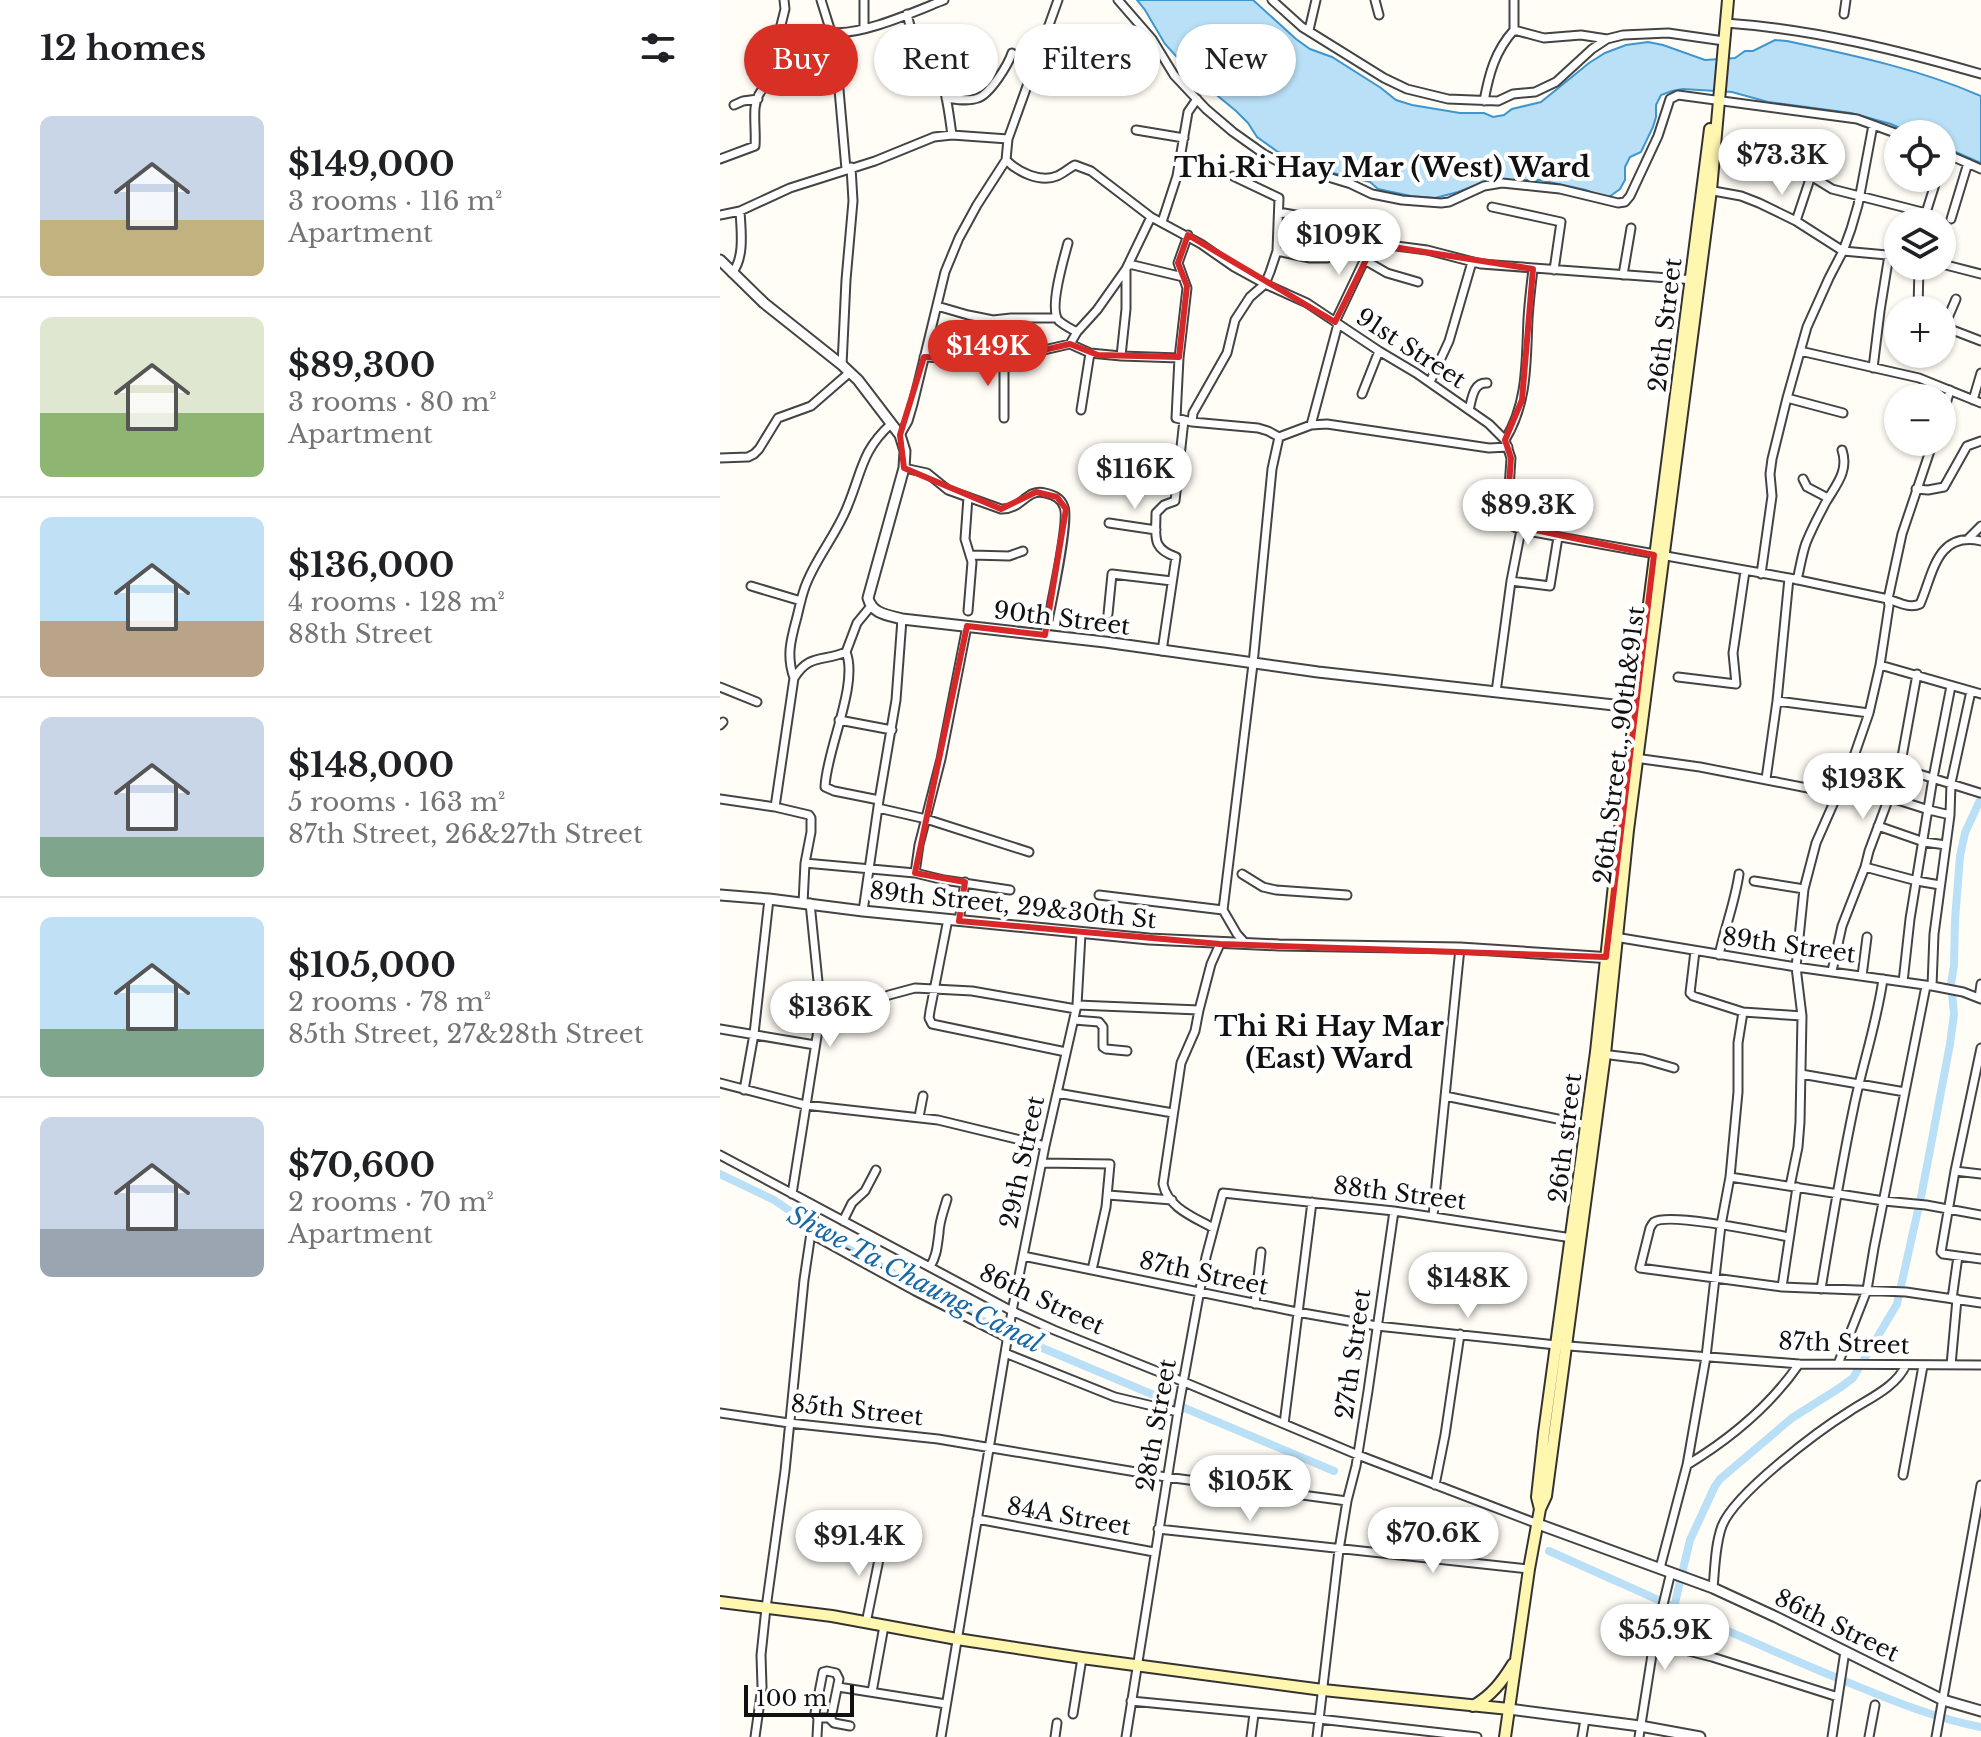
<!DOCTYPE html>
<meta charset="utf-8">
<style>
:root{--surface:#fff;--page:#f2f2f2;--text:#202124;--muted:#757577;--line:#e0e0e0;--accent:#d93025}
body{margin:0;font-family:"Libre Baskerville",serif;background:var(--page);color:var(--text);height:100vh;display:flex;flex-direction:column;font-size:30px;white-space:nowrap}
*{box-sizing:border-box;margin:0}
p{font-size:26px;color:var(--muted)}
.icon{flex:none;width:44px;height:44px;fill:none;stroke:currentColor;stroke-width:2;stroke-linecap:round;stroke-linejoin:round}
.map{position:relative;flex:1;overflow:hidden}
.side{display:flex;flex-direction:column;background:var(--surface);width:720px}
.side>*{flex:none}
.top-card{position:absolute;left:24px;top:24px;width:760px;height:72px;display:flex;gap:16px}
.tools{position:absolute;left:1164px;top:120px;display:grid;gap:16px}
.tools a{display:grid;place-items:center;width:72px;height:72px;border-radius:50%;background:var(--surface);box-shadow:0 2px 6px #0004;font-size:40px}
.scale{position:absolute;left:24px;bottom:20px;width:110px;box-sizing:border-box;padding-left:8px;border:4px solid #111;border-top:0;font-size:22px;line-height:28px;white-space:nowrap;color:#111;-webkit-text-stroke:6px #fff;paint-order:stroke}
.price{position:absolute;translate:-50% -68px;padding:0 18px;border-radius:28px;background:#fff;color:#222;font-size:26px;line-height:52px;filter:drop-shadow(0 2px 4px #0008)}
.price::after{content:'';position:absolute;left:50%;top:48px;width:24px;height:18px;margin-left:-12px;background:inherit;clip-path:polygon(0 0,100% 0,50% 100%)}
.price.on{background:var(--accent);color:#fff}
ul{padding:0;list-style:none}
li{display:flex;align-items:center;gap:24px;height:200px;padding:0 40px}
li+li{border-top:2px solid var(--line)}
li span{display:grid;place-items:center;flex:none;width:224px;height:160px;border-radius:12px;color:#555}
li>.icon{margin-inline-start:auto}
span .icon{width:96px;height:96px;fill:#fffc;stroke-width:1}
li b{font-size:34px}
h2{display:flex;justify-content:space-between;align-items:center;height:96px;padding:0 40px;font-size:34px}
.chip{padding:0 28px;border-radius:36px;background:var(--surface);box-shadow:0 2px 6px #0004;font-size:28px;line-height:72px}
.chip.on{background:var(--accent);color:#fff}
main{display:flex;flex:1;min-height:0}
.map>svg:first-child{display:block}
</style>
<main>
<section class="side">
<h2>12 homes<svg class="icon" aria-label="filters" viewBox="0 0 24 24"><path d="M4 7h16M4 17h16"/><circle cx="9" cy="7" r="2"/><circle cx="15" cy="17" r="2"/></svg></h2>
<ul>
<li><span style="background:linear-gradient(#c9d6e8 65%,#c2b280 0)"><svg class="icon" aria-label="home" viewBox="0 0 24 24"><path d="M3 11l9-7 9 7M6 9v11h12V9"/></svg></span><div><b>$149,000</b><p>3 rooms · 116 m²</p><p>Apartment</p></div></li>
<li><span style="background:linear-gradient(#dfe7d0 60%,#8fb573 0)"><svg class="icon" aria-label="home" viewBox="0 0 24 24"><path d="M3 11l9-7 9 7M6 9v11h12V9"/></svg></span><div><b>$89,300</b><p>3 rooms · 80 m²</p><p>Apartment</p></div></li>
<li><span style="background:linear-gradient(#bfe0f5 65%,#b9a48a 0)"><svg class="icon" aria-label="home" viewBox="0 0 24 24"><path d="M3 11l9-7 9 7M6 9v11h12V9"/></svg></span><div><b>$136,000</b><p>4 rooms · 128 m²</p><p>88th Street</p></div></li>
<li><span style="background:linear-gradient(#c9d6e8 75%,#7fa58c 0)"><svg class="icon" aria-label="home" viewBox="0 0 24 24"><path d="M3 11l9-7 9 7M6 9v11h12V9"/></svg></span><div><b>$148,000</b><p>5 rooms · 163 m²</p><p>87th Street, 26&amp;27th Street</p></div></li>
<li><span style="background:linear-gradient(#bfe0f5 70%,#7fa58c 0)"><svg class="icon" aria-label="home" viewBox="0 0 24 24"><path d="M3 11l9-7 9 7M6 9v11h12V9"/></svg></span><div><b>$105,000</b><p>2 rooms · 78 m²</p><p>85th Street, 27&amp;28th Street</p></div></li>
<li><span style="background:linear-gradient(#c9d6e8 70%,#9aa5b1 0)"><svg class="icon" aria-label="home" viewBox="0 0 24 24"><path d="M3 11l9-7 9 7M6 9v11h12V9"/></svg></span><div><b>$70,600</b><p>2 rooms · 70 m²</p><p>Apartment</p></div></li>
</ul>
</section>
<div class="map">
<svg width="1261" height="1737" viewBox="0 0 1261 1737">
<rect width="100%" height="100%" fill="#fffdf5"/>
<path fill="#b9e0f7" stroke="#3f96cf" stroke-width="2" d="M 417,0 L 533,0 L 576,39 L 590,49 L 612,57 L 661,88 L 676,100 L 692,105 L 740,113 L 764,113 L 773,117 L 784,115 L 792,109 L 821,102 L 869,63 L 885,53 L 906,45 L 928,42 L 943,45 L 985,60 L 1015,58 L 1025,51 L 1033,51 L 1055,40 L 1067,41 C 1132,55 1199,69 1261,96 L 1261,163 L 1222,146 L 1222,134 L 1193,134 L 1171,124 L 1131,113 L 1048,102 L 1012,92 L 963,89 L 952,91 L 941,95 L 936,105 L 936,117 L 933,127 L 921,152 L 910,157 L 905,167 L 905,180 L 900,189 L 889,197 L 880,196 L 866,190 L 820,180 L 781,180 L 759,184 L 738,192 L 715,198 L 691,196 L 658,189 L 650,182 L 605,171 L 558,152 L 537,137 L 528,123 L 516,111 L 475,77 L 445,44 L 425,10 Z"/>
<g fill="none" stroke-linecap="round" stroke-linejoin="round">
<path stroke="#b9e0f7" stroke-width="8" d="M 0,1174 L 54,1200 L 119,1244 L 282,1331 L 614,1471
M 829,1551 C 921,1592 1012,1634 1105,1673 C 1155,1693 1207,1717 1261,1727
M 954,1607 L 970,1540 L 995,1486 L 1000,1479 L 1072,1418 L 1121,1387 L 1133,1378 L 1177,1304 L 1202,1192 L 1230,1044 L 1234,1014 L 1231,984 L 1234,965 L 1235,920 L 1240,856 L 1245,833 L 1261,798"/>
<defs>
<path id="minor" d="M 101,0 L 111,32 C 139,37 196,11 224,0
M 398,0 L 432,39 L 454,75 L 486,109 L 513,132 L 544,154 L 559,162 L 631,184 L 652,194 L 682,200 L 721,203 L 729,202 L 764,186 L 782,183 L 840,189 L 898,203 L 905,202 L 910,196 L 938,136 L 950,99 L 958,95 L 1137,119 L 1178,134
M 552,0 L 582,27 L 664,78 L 687,89 L 728,99 L 778,101 L 793,94 L 815,92 L 836,82 L 872,49 L 887,39 L 903,35 L 948,33 L 1004,41
M 655,0 L 659,15
M 794,0 L 794,30 L 824,38 L 861,35 L 887,39
M 187,14 L 200,65 C 204,68 214,70 218,74 C 226,83 230,122 232,135
M 1124,14 L 1126,0
M 1006,23 C 1092,29 1178,50 1261,74
M 144,28 L 144,0
M 589,30 L 596,0
M 114,33 L 126,169
M 57,41 L 65,9 L 64,0
M 226,98 C 235,99 248,102 258,98 C 270,94 288,65 292,53
M 764,101 C 769,74 775,51 794,30
M 14,105 L 23,101 L 38,99
M 416,130 L 464,138
M 1222,152 L 1261,169
M 993,156 L 1027,159 C 1050,142 1084,142 1110,141
M 0,159 L 35,146 C 36,134 34,121 35,108 C 39,71 87,64 116,58
M 1027,159 L 1065,171 L 1091,176 L 1112,189 L 1206,213
M 286,160 C 298,172 320,183 337,176 C 344,173 349,168 355,165 L 371,171 L 431,217 L 481,244 L 514,267 L 545,284 L 587,303 L 659,351 L 696,373 L 769,424 L 785,440 L 791,458 L 787,519 L 788,524 L 801,530 L 1069,578 L 1168,599 L 1169,606 L 1160,665 L 1149,713 L 1133,759 L 1096,843 L 1084,889 L 1076,967 L 1082,1016 L 1080,1122 L 1078,1147 L 1070,1186
M 988,190 L 1021,196 L 1039,203 L 1076,221 L 1123,251 L 1178,256
M 772,207 L 841,222 L 834,270
M 559,214 L 564,213 L 581,216 L 630,240 L 707,250 L 761,264 L 975,280
M 0,215 L 20,211 L 70,188 L 155,161 L 214,137 L 232,135 L 288,139
M 1231,219 L 1248,163
M 1076,221 L 1091,176 L 1096,142
M 442,222 L 457,176 L 468,112 L 477,99
M 1203,222 L 1217,178
M 468,235 L 458,263 L 467,288 L 459,358 L 456,418 L 472,422 L 538,428 L 548,431 L 559,437 L 591,425 L 607,424 L 769,448 L 788,447
M 348,243 C 344,258 328,310 339,321 C 344,325 351,329 357,332
M 557,251 L 590,258 L 607,258
M 648,262 L 667,273 L 698,282
M 409,264 L 463,277
M 1222,264 L 1261,274
M 406,271 L 406,309 L 401,356 L 459,358
M 12,273 C 25,258 21,230 20,211
M 903,275 L 911,228
M 217,306 L 248,315 L 273,320 L 291,318 L 337,318
M 1198,310 L 1199,266
M 615,322 L 643,263 L 648,262 L 654,244
M 1222,326 L 1261,341
M 1224,327 L 1236,299
M 350,344 L 370,353 L 401,356
M 1080,351 L 1199,378 L 1261,403
M 204,357 L 265,360 L 284,359 L 350,344 L 357,332 L 377,310 L 406,269 L 431,217
M 284,359 L 284,418
M 122,365 L 126,280 L 133,201 L 131,167
M 1153,368 L 1160,311 L 1169,255
M 710,382 L 729,341 L 752,262
M 642,394 L 659,351
M 1067,398 L 1123,413
M 1253,400 L 1261,373
M 361,410 L 370,353
M 749,410 C 752,399 753,382 767,383
M 1222,418 L 1230,390
M 472,422 L 473,413 L 507,353 L 515,320 L 530,297 L 545,284 L 550,272 L 557,251 L 559,198 L 513,176
M 591,425 L 618,324
M 180,435 L 188,421 L 193,404 L 225,272 L 239,238 L 257,205 L 286,160 L 288,139 L 338,0
M 785,440 C 808,403 806,361 808,319 C 809,302 811,286 813,269
M 1213,442 L 1182,534 L 1168,599 C 1178,602 1190,609 1200,604 C 1213,575 1216,531 1261,541
M 0,458 L 28,457 L 34,454 L 39,449 L 58,418 L 91,406 L 129,373
M 184,468 L 207,473 L 228,490 L 281,509 C 302,510 306,488 325,493 C 334,495 341,498 344,507 C 350,520 329,615 325,635
M 1083,479 L 1087,487 L 1108,498
M 1196,489 L 1208,490 L 1224,487 L 1247,446 L 1261,441
M 389,523 L 436,530
M 1249,538 L 1261,526
M 251,555 L 289,556 L 303,551
M 1041,574 L 1052,496 L 1050,474 L 1052,459 L 1067,398 L 1087,327 L 1109,278 L 1123,251 L 1131,229 L 1138,205 L 1153,125
M 1077,580 C 1080,568 1082,554 1086,543 C 1092,528 1099,515 1106,502 C 1116,485 1129,471 1122,450
M 791,581 L 830,586 L 838,537
M 31,586 L 81,601
M 248,611 L 252,562 L 245,539 L 248,497
M 388,614 L 392,574 L 452,581
M 442,651 L 456,557 C 431,548 436,537 436,513 L 444,505 L 455,501 L 464,420
M 126,652 C 139,684 106,751 105,787 L 114,791 L 159,800
M 1160,665 L 1261,694
M 958,677 L 1016,684 L 1013,653 L 1025,571
M 74,678 C 66,656 71,639 77,617 C 80,605 82,593 87,582 C 98,555 118,532 128,505 C 142,471 142,450 171,424
M 0,687 L 37,702
M 776,692 L 791,581 L 801,530
M 1057,701 L 1149,713
M 119,720 L 172,730
M 0,725 L 3,722
M 915,758 L 980,767 L 1118,794
M 1180,768 L 1260,793
M 1046,779 L 1057,701 L 1069,578
M 1168,797 L 1209,810 L 1230,815
M 0,799 L 55,807
M 158,808 L 206,819 L 309,852
M 1158,826 L 1204,842 L 1226,845
M 85,863 L 195,873 L 199,845 L 221,759 L 247,626
M 1145,867 L 1197,881 L 1220,885
M 195,873 L 224,880 L 290,890
M 522,874 L 543,887 L 556,890 L 627,895
M 1034,881 L 1084,889
M 379,895 L 503,910
M 83,903 L 85,863 L 91,832 L 91,818 L 89,815 L 55,807 L 74,678 C 90,653 103,662 126,652 L 137,623 L 151,606
M 143,911 L 159,800 L 176,700 L 182,619
M 228,919 L 210,1011 L 209,1018 L 212,1024 L 346,1052
M 239,921 L 245,882
M 895,937 L 1076,967 L 1212,986 L 1243,992 L 1261,999
M 526,944 L 517,934 L 503,910 L 533,664 L 552,469 L 559,437
M 975,951 L 970,993 L 973,996 L 1023,1012 L 1082,1016
M 999,955 C 1005,927 1015,902 1019,874
M 1112,971 L 1122,926 L 1145,867 L 1149,851 L 1180,768 L 1197,674
M 1142,976 L 1147,937
M 1183,982 L 1190,919 L 1213,778 L 1231,686
M 1212,986 L 1214,934 L 1230,815 L 1231,783 L 1251,691
M 1259,998 L 1261,984
M 357,1005 L 479,1010
M 101,1011 L 152,1002 L 169,995 L 195,988 L 252,991 L 356,1009
M 354,1020 L 379,1022 L 383,1027 L 383,1047 L 386,1049 L 407,1051
M 0,1029 L 95,1045
M 1261,1048 L 1235,1171 L 1221,1252 L 1223,1254 L 1261,1259
M 882,1054 L 923,1059 L 954,1068
M 1081,1074 L 1185,1092
M 0,1083 L 85,1105 L 218,1120 L 325,1146
M 24,1090 L 34,1034 L 49,899
M 337,1093 L 453,1113
M 725,1096 L 867,1125
M 199,1117 L 203,1096
M 0,1155 L 292,1311 L 334,1330 L 464,1382 L 638,1455 L 818,1524
M 322,1163 L 390,1164 L 386,1207 L 372,1270
M 1235,1171 L 1261,1174
M 1010,1177 L 1164,1201 L 1206,1205 L 1261,1215
M 72,1194 L 101,1011 L 90,903
M 388,1195 L 452,1200
M 713,1216 L 740,948
M 123,1221 L 132,1203 L 145,1191 L 156,1170
M 493,1228 C 474,1217 448,1208 443,1184 L 461,1063 L 475,1031 L 479,1010 L 491,964 L 500,944
M 91,1234 L 195,1291 L 288,1338
M 1069,1237 C 1047,1233 949,1212 934,1222 C 932,1224 931,1226 930,1228 L 920,1268 L 1062,1287 L 1186,1292 L 1261,1303
M 303,1256 L 577,1312 L 657,1326 L 836,1345 L 1079,1364 L 1261,1365
M 210,1267 C 217,1255 217,1247 219,1233 C 219,1222 224,1210 227,1199
M 1062,1287 L 1077,1187
M 1101,1289 C 1111,1228 1121,1167 1134,1106 C 1143,1063 1157,1022 1163,979
M 1232,1299 L 1238,1256
M 535,1304 L 541,1252
M 285,1353 L 395,1397 L 458,1412
M 1118,1364 L 1147,1290 L 1154,1248 L 1206,986
M 1231,1365 L 1237,1299
M 0,1413 L 69,1423 L 218,1439 L 446,1477 L 627,1501
M 564,1424 L 592,1202
M 967,1465 C 1010,1439 1050,1406 1079,1364
M 1183,1475 L 1203,1366
M 715,1485 L 725,1435 L 740,1334
M 257,1519 L 434,1552
M 438,1529 L 809,1569
M 940,1568 L 967,1465 L 986,1357 L 1001,1225 L 1010,1177 L 1018,1092 L 1018,1043 L 1023,1012
M 993,1588 C 995,1568 995,1545 1002,1526 C 1015,1493 1098,1431 1130,1411 C 1150,1398 1176,1387 1186,1365
M 146,1623 L 163,1540
M 934,1642 L 992,1657 L 1118,1697
M 107,1671 L 116,1673 L 119,1679 L 111,1718 L 98,1718 L 95,1713 L 103,1672 Z
M 118,1687 L 226,1704
M 152,1692 L 164,1626
M 411,1701 L 599,1719 L 757,1737
M 353,1714 L 362,1658
M 110,1719 L 114,1723 L 130,1726
M 35,1737 L 42,1687 L 41,1655 L 46,1608 L 65,1471 L 84,1280 L 95,1206
M 97,1737 L 98,1718
M 221,1737 L 292,1311 L 325,1146 L 357,1005 L 361,934
M 335,1737 L 337,1723
M 406,1737 L 459,1405 L 486,1257 L 503,1193 L 674,1211 L 852,1238
M 531,1737 L 534,1714
M 597,1737 L 619,1550 L 627,1501 L 636,1466 L 648,1391 L 674,1211
M 862,1737 L 865,1719
M 919,1737 L 934,1642 L 951,1572
M 1112,1737 L 1125,1651
M 1149,1737 L 1155,1705
M 1216,1737 L 1261,1485"/>
<path id="tertiary" d="M 0,260 L 44,303 L 122,365 L 138,380 L 180,435 L 185,451 L 184,468 L 148,598 C 152,614 168,615 182,619 L 385,642 L 598,672 L 921,708
M 0,895 L 49,899 L 143,911 L 429,939 L 559,945 L 740,948 L 892,958
M 818,1524 L 993,1588 L 1056,1617 L 1223,1700 L 1261,1711
M 789,1709 L 920,1726 L 980,1737"/>
<path id="secondary" d="M 820,1509 L 817,1497 L 824,1433 L 876,1052 L 900,829 L 990,129
M 0,1602 L 112,1616 L 237,1639 L 362,1658 L 603,1690 L 789,1709
M 753,1706 C 771,1696 782,1682 793,1664
M 785,1737 L 809,1569 L 820,1509 L 826,1496 L 885,1054 L 908,830 L 991,190 L 1008,0"/>
</defs>
<use href="#minor" stroke="#444" stroke-width="11"/>
<use href="#tertiary" stroke="#444" stroke-width="13"/>
<use href="#secondary" stroke="#333" stroke-width="14"/>
<use href="#minor" stroke="#fff" stroke-width="7"/>
<use href="#tertiary" stroke="#fff" stroke-width="9"/>
<use href="#secondary" stroke="#fff6b0" stroke-width="10"/>
</g>
<path fill="none" stroke="#d62828" stroke-width="6" stroke-linejoin="round" d="M 468,235 L 615,322 L 654,244 L 813,269 L 802,400 L 785,440 L 791,458 L 786,524 L 934,555 L 886,957 L 500,944 L 239,921 L 245,882 L 195,873 L 247,626 L 325,635 L 346,509 L 337,497 L 316,492 L 281,509 L 184,468 L 180,435 L 204,357 L 284,359 L 350,344 L 378,355 L 459,357 L 467,286 L 458,263 Z"/>
<g text-anchor="middle" dominant-baseline="central" stroke-width="8" stroke-linejoin="round" paint-order="stroke">
<g font-size="24" fill="#111" stroke="#fff">
<text transform="translate(945 325) rotate(-83)">26th Street</text>
<text transform="translate(691 348) rotate(33)">91st Street</text>
<text transform="translate(342 618) rotate(7)">90th Street</text>
<text transform="translate(899 745) rotate(-83)">26th Street., 90th&amp;91st</text>
<text transform="translate(293 905) rotate(6)">89th Street, 29&amp;30th St</text>
<text transform="translate(1069 945) rotate(8)">89th Street</text>
<text transform="translate(845 1138) rotate(-83)">26th street</text>
<text transform="translate(302 1162) rotate(-78)">29th Street</text>
<text transform="translate(680 1193) rotate(7)">88th Street</text>
<text transform="translate(484 1273) rotate(12)">87th Street</text>
<text transform="translate(322 1299) rotate(25)">86th Street</text>
<text transform="translate(1124 1343) rotate(2)">87th Street</text>
<text transform="translate(633 1354) rotate(-82)">27th Street</text>
<text transform="translate(137 1410) rotate(6)">85th Street</text>
<text transform="translate(436 1425) rotate(-80)">28th Street</text>
<text transform="translate(349 1516) rotate(10)">84A Street</text>
<text transform="translate(1117 1625) rotate(26)">86th Street</text>
</g>
<g font-size="26" font-style="italic" fill="#1768a6" stroke="#fff">
<text transform="translate(195 1279) rotate(28)">Shwe Ta Chaung Canal</text>
</g>
<g font-size="28" font-weight="bold" fill="#111" stroke="#fff">
<text x="662" y="167">Thi Ri Hay Mar (West) Ward</text>
<text x="609" y="1026">Thi Ri Hay Mar<tspan x="609" dy="32">(East) Ward</tspan></text>
</g>
</g>
</svg>
<div class="tools">
<a><svg class="icon" aria-label="locate" viewBox="0 0 24 24"><circle cx="12" cy="12" r="6"/><path d="M12 2v4M12 18v4M2 12h4M18 12h4"/></svg></a>
<a><svg class="icon" aria-label="layers" viewBox="0 0 24 24"><path d="M12 4l9 5-9 5-9-5zM3 14l9 5 9-5"/></svg></a>
<a>+</a>
<a>−</a>
</div>
<div class="scale">100 m</div>
<b class="price" style="left:1062px;top:197px">$73.3K</b>
<b class="price" style="left:619px;top:277px">$109K</b>
<b class="price on" style="left:268px;top:388px">$149K</b>
<b class="price" style="left:415px;top:511px">$116K</b>
<b class="price" style="left:808px;top:547px">$89.3K</b>
<b class="price" style="left:1143px;top:821px">$193K</b>
<b class="price" style="left:110px;top:1049px">$136K</b>
<b class="price" style="left:748px;top:1320px">$148K</b>
<b class="price" style="left:530px;top:1523px">$105K</b>
<b class="price" style="left:713px;top:1575px">$70.6K</b>
<b class="price" style="left:139px;top:1578px">$91.4K</b>
<b class="price" style="left:945px;top:1672px">$55.9K</b>
<div class="top-card">
<a class="chip on">Buy</a>
<a class="chip">Rent</a>
<a class="chip">Filters</a>
<a class="chip">New</a>
</div>
</div>
</main>
